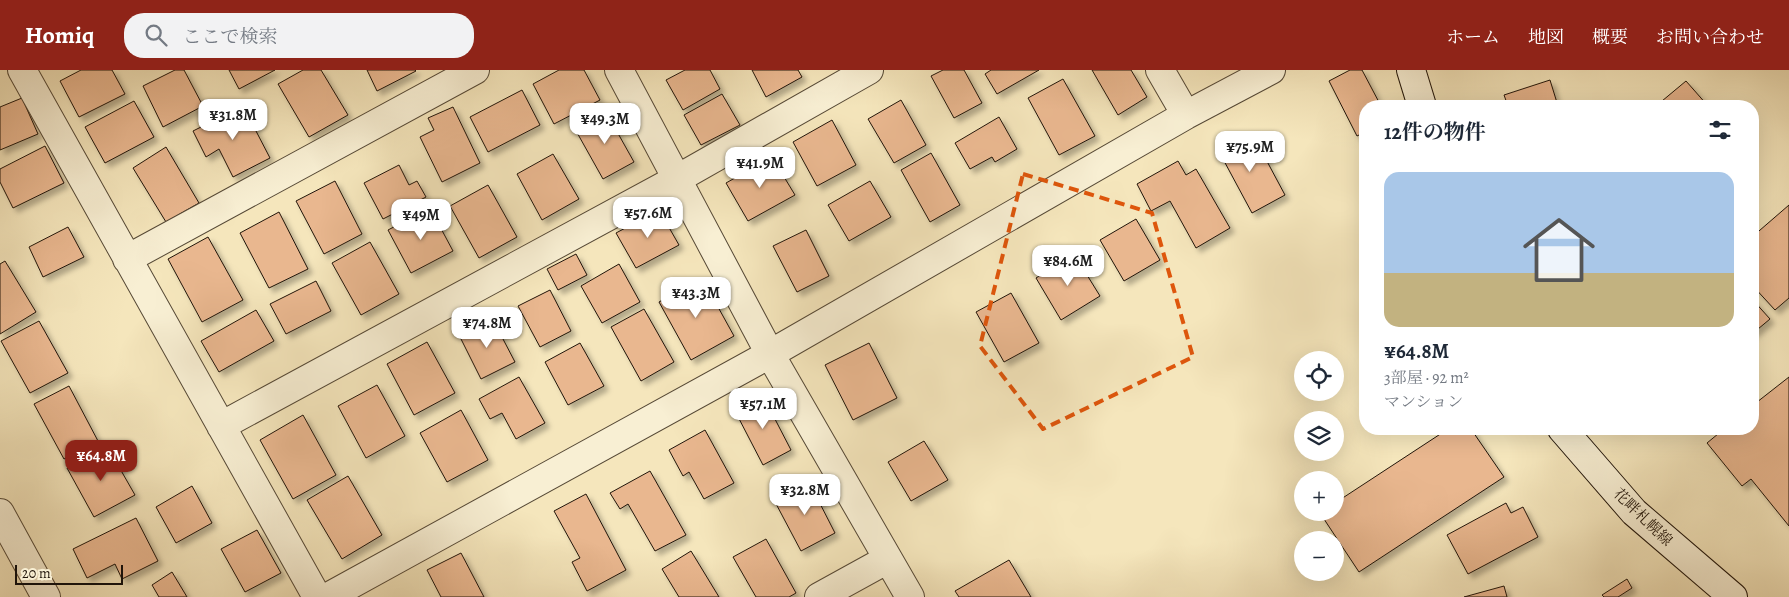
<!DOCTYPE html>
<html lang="ja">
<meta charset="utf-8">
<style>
:root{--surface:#fff;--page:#f2f2f3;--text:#1f2937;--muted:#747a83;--line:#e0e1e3;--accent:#8f2418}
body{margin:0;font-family:Alegreya,"Noto Serif JP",serif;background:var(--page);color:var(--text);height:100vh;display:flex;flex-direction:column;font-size:19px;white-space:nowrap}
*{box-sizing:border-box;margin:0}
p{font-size:16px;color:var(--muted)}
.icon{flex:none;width:28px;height:28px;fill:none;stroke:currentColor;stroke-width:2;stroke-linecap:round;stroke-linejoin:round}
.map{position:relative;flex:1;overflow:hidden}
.side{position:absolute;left:1359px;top:30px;width:400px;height:335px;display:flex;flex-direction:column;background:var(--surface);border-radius:20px;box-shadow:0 5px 20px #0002}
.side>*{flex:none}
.tools{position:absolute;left:1294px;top:281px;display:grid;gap:10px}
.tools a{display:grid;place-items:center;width:50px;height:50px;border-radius:50%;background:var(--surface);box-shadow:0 5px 20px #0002;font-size:25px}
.scale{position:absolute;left:15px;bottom:12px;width:108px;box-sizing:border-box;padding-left:5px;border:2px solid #21150a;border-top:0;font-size:14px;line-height:18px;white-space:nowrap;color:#21150a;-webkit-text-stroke:4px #f8efd3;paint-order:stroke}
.price{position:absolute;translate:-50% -42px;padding:0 11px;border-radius:10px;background:#fff;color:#222;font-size:16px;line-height:32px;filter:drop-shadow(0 1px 2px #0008)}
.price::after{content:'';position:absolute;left:50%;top:30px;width:15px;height:11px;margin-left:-8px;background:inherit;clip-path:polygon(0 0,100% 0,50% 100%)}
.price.on{background:var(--accent);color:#fff}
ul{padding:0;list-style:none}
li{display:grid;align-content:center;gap:10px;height:265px;padding:0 25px}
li+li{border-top:1px solid var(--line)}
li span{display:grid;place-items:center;height:155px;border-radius:15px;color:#555}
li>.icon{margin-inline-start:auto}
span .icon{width:90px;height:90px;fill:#fffc;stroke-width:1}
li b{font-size:21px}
h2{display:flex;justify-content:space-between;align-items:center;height:60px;padding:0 25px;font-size:21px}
header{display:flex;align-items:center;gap:30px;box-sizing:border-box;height:70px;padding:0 25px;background:var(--accent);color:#fff}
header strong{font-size:24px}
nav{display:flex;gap:28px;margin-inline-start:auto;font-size:18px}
.search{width:350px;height:45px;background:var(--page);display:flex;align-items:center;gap:12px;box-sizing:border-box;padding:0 18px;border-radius:20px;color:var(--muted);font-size:19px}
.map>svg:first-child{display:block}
</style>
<header>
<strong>Homiq</strong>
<div class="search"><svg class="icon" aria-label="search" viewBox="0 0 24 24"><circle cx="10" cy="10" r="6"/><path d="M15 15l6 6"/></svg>ここで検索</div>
<nav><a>ホーム</a><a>地図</a><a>概要</a><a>お問い合わせ</a></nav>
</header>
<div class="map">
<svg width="1789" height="527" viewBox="0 0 1789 527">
<defs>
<filter id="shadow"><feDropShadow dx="4.5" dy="4.5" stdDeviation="2.5" flood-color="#0004"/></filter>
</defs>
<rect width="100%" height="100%" fill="#f5e6bc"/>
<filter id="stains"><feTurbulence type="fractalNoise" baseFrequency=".004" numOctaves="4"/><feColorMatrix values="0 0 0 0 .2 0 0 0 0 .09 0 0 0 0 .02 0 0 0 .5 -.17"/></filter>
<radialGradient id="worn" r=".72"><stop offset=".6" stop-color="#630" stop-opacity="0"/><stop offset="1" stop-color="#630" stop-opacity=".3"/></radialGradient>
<path fill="#e9b78f" stroke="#21150a" filter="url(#shadow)" d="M 81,0 L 112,0 L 125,24 L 79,47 L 60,11 Z
M 175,0 L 184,0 L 203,36 L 163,57 L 143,16 Z
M 229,0 L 275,0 L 239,19 Z
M 303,0 L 321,0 L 348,45 L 309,67 L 278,14 Z
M 367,0 L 415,0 L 416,1 L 377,21 Z
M 559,0 L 584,0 L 600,30 L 554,54 L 533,14 Z
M 685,0 L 710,0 L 720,19 L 683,40 L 666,10 Z
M 752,0 L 798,0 L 802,7 L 766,27 Z
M 943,0 L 964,0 L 982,33 L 954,48 L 931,6 Z
M 991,0 L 1039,0 L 997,24 L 985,4 Z
M 1092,0 L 1131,0 L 1147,27 L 1118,45 Z
M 1350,0 L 1362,0 L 1381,36 L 1365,36 L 1365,62 L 1357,66 L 1329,11 Z
M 1063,9 L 1095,66 L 1059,85 L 1028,28 Z
M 1550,10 L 1558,36 L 1508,36 L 1504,25 Z
M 1686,11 L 1708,36 L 1656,36 Z
M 522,20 L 540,55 L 488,82 L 470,47 Z
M 722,24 L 740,55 L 701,75 L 684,45 Z
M 22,28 L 38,64 L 0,80 L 0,37 Z
M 901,30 L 926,75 L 894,93 L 868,49 Z
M 134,31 L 154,67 L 105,93 L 85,57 Z
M 243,36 L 270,88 L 233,107 L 219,79 L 206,87 L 193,61 Z
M 453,37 L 480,93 L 442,112 L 420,67 L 434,60 L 428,48 Z
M 606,42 L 634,92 L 603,109 L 575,59 Z
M 999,47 L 1017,79 L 995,92 L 992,87 L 970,99 L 955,73 Z
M 832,50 L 856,95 L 817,116 L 793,72 Z
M 1243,62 L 1256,85 L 1262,82 L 1285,125 L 1252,143 L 1216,76 Z
M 45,76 L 64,113 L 13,138 L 0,112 L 0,99 Z
M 166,77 L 199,133 L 166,152 L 133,98 Z
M 931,83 L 960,135 L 930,152 L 901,100 Z
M 553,84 L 579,129 L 542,150 L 517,104 Z
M 772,87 L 795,125 L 748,151 L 726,113 Z
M 1178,91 L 1186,105 L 1196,99 L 1230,158 L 1196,178 L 1170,131 L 1151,141 L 1137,114 Z
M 399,95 L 409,115 L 417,111 L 426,127 L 383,149 L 364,113 Z
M 335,111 L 362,164 L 324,184 L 296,131 Z
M 870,111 L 891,147 L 849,171 L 828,135 Z
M 488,115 L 517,167 L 479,188 L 450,136 Z
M 1789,135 L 1789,228 L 1775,240 L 1752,215 L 1752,167 Z
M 430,138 L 453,181 L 411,203 L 388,160 Z
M 659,140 L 679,175 L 636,198 L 616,163 Z
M 279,142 L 308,199 L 269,218 L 240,163 Z
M 1136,149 L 1160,190 L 1124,211 L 1100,170 Z
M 68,157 L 84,187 L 43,207 L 29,177 Z
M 806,160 L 829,206 L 797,222 L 773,176 Z
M 208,167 L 243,230 L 202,252 L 168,189 Z
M 370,172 L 399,224 L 361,245 L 332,193 Z
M 576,184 L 587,205 L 558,220 L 547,199 Z
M 1074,184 L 1100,226 L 1061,250 L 1036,208 Z
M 5,191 L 36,242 L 0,264 L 0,194 Z
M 619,194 L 640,232 L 602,253 L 581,216 Z
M 702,208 L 734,266 L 691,290 L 659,232 Z
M 316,211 L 331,241 L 286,264 L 270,234 Z
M 550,220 L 571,261 L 540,277 L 518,236 Z
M 1011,223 L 1039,273 L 1004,292 L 976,242 Z
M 1752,229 L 1770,249 L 1752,264 Z
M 644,239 L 674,292 L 641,311 L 611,257 Z
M 256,240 L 274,271 L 219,302 L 201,271 Z
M 492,248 L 515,292 L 481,309 L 459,265 Z
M 39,251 L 68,303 L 30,323 L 1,271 Z
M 427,272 L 455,323 L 414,345 L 387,294 Z
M 580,273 L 604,316 L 568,335 L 545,292 Z
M 869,273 L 897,328 L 853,350 L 825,295 Z
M 519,307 L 545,353 L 516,369 L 502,343 L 490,349 L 479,329 Z
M 1789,307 L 1789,456 L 1751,409 L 1742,416 L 1707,373 L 1724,359 L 1752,359 L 1752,336 Z
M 377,315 L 405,366 L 366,388 L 338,336 Z
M 69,316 L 98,371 L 64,389 L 34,334 Z
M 763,326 L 791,380 L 763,395 L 735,341 Z
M 461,340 L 488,390 L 447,412 L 420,363 Z
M 303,345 L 336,405 L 293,429 L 260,370 Z
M 1448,359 L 1471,359 L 1504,407 L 1359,502 L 1320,443 L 1335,442 L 1335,433 Z
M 705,360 L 734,413 L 704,429 L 689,402 L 683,406 L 669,380 Z
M 924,371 L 948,410 L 911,431 L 888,392 Z
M 107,376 L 135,425 L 94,447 L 67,398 Z
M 650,401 L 686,465 L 655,481 L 628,434 L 620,439 L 610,423 Z
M 348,406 L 382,465 L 342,489 L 307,430 Z
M 809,412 L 835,463 L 801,481 L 774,430 Z
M 192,416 L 212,453 L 176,473 L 156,437 Z
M 586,424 L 626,500 L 587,521 L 572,492 L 580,488 L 554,441 Z
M 1506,433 L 1511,443 L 1523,437 L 1538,467 L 1468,504 L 1447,465 Z
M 136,448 L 158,491 L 122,509 L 115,494 L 87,508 L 73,479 Z
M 257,460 L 281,503 L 245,522 L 221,479 Z
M 766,469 L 796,523 L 789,527 L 756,527 L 733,487 Z
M 691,481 L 719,527 L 679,527 L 662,499 Z
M 461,483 L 484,527 L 441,527 L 427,500 Z
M 1009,490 L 1031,527 L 959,527 L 955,521 Z
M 172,502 L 187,527 L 159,527 L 152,515 Z
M 1627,509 L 1632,518 L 1618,527 L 1604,527 L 1602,525 Z
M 1504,516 L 1507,527 L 1464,527 Z"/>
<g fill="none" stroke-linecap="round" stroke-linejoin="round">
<defs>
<path id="street" d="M 22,0 L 317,527
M 619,0 L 770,284 L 910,527
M 1160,0 L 1186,45
M 127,189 L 475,0
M 221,356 L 677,109 L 869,0
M 0,443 L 46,527
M 328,527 L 770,284 L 1186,45 L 1271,0
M 819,527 L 888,489"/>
<path id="secondary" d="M 1411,0 L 1422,36
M 1562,359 L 1634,442 L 1733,527"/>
</defs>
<use href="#street" stroke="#564936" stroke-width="30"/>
<use href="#secondary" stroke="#21150a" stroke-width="30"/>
<use href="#street" stroke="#f8efd3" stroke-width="28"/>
<use href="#secondary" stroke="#f8efd3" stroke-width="28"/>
</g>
<path fill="none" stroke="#de560c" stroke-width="4" stroke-dasharray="10 6" stroke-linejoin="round" d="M 1023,104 L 1152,143 L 1193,287 L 1043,359 L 980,276 Z"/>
<g text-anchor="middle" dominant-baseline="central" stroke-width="4" stroke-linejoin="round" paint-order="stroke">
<g font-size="15" fill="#21150a" stroke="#f8efd3">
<text transform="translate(1643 447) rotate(44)">花畔札幌線</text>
</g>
</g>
<rect width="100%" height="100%" filter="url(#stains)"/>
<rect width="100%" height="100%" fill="url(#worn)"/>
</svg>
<div class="tools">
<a><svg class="icon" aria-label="locate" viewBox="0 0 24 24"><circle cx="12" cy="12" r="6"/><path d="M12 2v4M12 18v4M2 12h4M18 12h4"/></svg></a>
<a><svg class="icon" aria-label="layers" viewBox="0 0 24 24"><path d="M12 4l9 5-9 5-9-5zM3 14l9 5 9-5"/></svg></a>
<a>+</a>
<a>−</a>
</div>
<div class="scale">20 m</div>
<b class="price" style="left:233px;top:71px">¥31.8M</b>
<b class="price" style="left:605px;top:75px">¥49.3M</b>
<b class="price" style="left:1250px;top:103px">¥75.9M</b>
<b class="price" style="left:760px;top:119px">¥41.9M</b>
<b class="price" style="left:648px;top:169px">¥57.6M</b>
<b class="price" style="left:421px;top:171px">¥49M</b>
<b class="price" style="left:1068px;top:217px">¥84.6M</b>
<b class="price" style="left:696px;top:249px">¥43.3M</b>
<b class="price" style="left:487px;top:279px">¥74.8M</b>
<b class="price" style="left:763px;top:360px">¥57.1M</b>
<b class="price on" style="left:101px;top:412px">¥64.8M</b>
<b class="price" style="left:805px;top:446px">¥32.8M</b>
<section class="side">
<h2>12件の物件<svg class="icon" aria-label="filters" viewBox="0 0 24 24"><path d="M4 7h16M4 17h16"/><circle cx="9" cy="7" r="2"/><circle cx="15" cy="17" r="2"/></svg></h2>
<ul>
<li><span style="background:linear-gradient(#a9c7e8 65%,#c2b280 0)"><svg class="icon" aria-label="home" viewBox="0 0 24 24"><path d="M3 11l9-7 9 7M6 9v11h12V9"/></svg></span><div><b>¥64.8M</b><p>3部屋 · 92 m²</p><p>マンション</p></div></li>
</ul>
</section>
</div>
